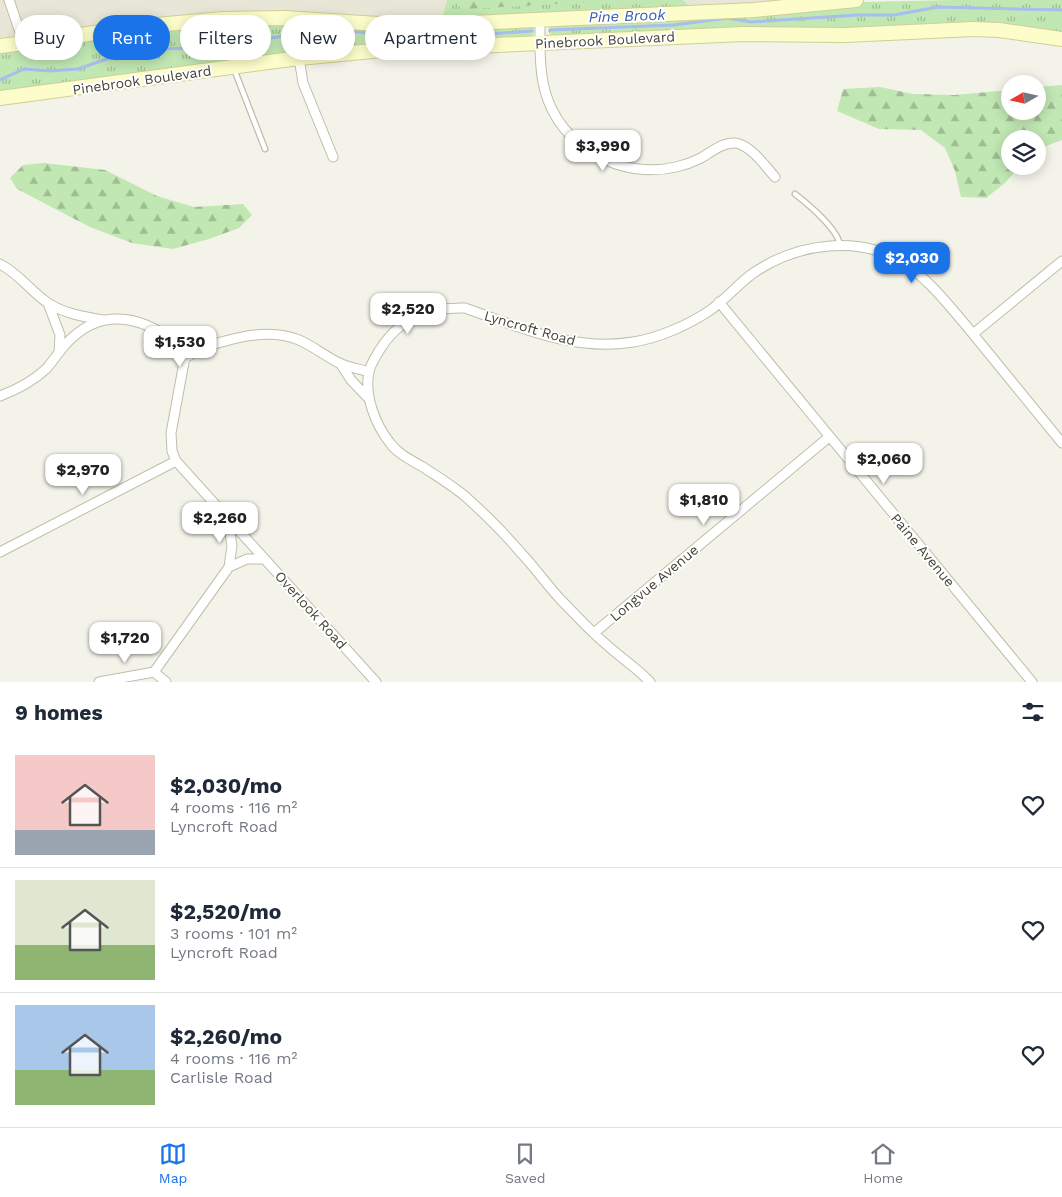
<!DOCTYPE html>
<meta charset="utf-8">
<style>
:root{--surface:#fff;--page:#f6f6f7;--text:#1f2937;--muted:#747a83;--line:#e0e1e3;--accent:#1a73e8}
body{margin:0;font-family:"Work Sans",sans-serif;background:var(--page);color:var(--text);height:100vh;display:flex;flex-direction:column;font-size:19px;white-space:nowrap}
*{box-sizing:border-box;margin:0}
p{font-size:16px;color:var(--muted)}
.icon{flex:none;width:28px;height:28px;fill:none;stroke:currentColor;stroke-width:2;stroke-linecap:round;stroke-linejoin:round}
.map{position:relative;height:682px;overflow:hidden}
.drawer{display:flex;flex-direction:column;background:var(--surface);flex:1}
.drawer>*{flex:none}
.hud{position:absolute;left:15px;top:15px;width:500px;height:45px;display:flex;gap:10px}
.needle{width:32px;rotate:261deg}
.buttons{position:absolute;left:1001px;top:75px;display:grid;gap:10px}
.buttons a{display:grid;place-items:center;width:45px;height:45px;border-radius:50%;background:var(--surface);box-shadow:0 2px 12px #0003;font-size:25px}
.price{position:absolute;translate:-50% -42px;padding:0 11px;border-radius:10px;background:#fff;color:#222;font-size:16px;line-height:32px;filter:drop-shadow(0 1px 2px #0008)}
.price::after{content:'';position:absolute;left:50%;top:30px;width:15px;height:11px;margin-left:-8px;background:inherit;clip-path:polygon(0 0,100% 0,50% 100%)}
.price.active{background:var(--accent);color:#fff}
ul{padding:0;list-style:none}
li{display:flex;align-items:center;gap:15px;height:125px;padding:0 15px}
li+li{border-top:1px solid var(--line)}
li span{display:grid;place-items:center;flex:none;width:140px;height:100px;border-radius:0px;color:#555}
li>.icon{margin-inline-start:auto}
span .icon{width:60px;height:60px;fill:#fffc;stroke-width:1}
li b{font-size:21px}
h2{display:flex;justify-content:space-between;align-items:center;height:60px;padding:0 15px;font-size:21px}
.tag{padding:0 18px;border-radius:22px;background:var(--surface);box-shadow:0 2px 12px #0003;font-size:18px;line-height:45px}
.tag.active{background:var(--accent);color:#fff}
.menu{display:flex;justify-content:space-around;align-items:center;height:70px;border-top:1px solid var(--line);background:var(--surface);font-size:14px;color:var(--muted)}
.menu a{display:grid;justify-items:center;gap:2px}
.menu .active{color:var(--accent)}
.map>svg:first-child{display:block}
</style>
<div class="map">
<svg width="1062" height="682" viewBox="0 0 1062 682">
<defs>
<pattern id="grass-tufts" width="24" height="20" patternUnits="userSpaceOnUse" patternTransform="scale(1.25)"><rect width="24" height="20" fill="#c1e7b3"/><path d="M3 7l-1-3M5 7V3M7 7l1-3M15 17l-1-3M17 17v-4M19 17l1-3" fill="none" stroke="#9fbd92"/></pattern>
<pattern id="forest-firs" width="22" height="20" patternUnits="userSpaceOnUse" patternTransform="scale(1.25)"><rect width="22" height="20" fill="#c1e7b3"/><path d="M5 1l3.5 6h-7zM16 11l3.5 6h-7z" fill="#9fbd92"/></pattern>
</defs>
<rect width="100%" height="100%" fill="#f4f3e9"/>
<path fill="#e8e7d7" d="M 0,0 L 447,0 L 442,18 L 371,18 L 259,11 L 0,38 Z
M 683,0 L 791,0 L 691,7 Z"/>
<path fill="url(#grass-tufts)" d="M 447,0 L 683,0 L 691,7 L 442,18 Z
M 952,0 L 1062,0 L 1062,36 L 553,37 L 548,31 L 551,24 L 864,2 Z
M 210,24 L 533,27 C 535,32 534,35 529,39 L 0,93 L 0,49 Z"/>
<path fill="url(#forest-firs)" d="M 457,0 L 627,0 L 466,9 L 458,6 Z
M 1062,85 L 1062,140 L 1038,149 L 1038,139 L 1010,139 L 1010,166 L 1020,166 L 1005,183 L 986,198 L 961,197 L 955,171 L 945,148 L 921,130 L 879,129 L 837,111 L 843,89 L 880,87 L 913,94 L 955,95 L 1010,90 L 1010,111 L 1038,111 L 1038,87 Z
M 44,163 L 105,170 L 157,196 L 194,207 L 243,204 L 252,215 L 239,228 L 209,239 L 173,249 L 132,243 L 90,227 L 17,189 L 10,178 L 23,165 Z"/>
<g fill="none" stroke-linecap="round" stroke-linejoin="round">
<path stroke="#a7beee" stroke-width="3" d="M 550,30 L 674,25 L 728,18 L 751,22 L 857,15 L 894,15 L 938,7 L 1062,10
M 0,80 L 24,69 L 50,71 L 78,69 L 132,50 L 219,47 L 263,39 L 322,31 L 350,31 L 411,38 L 431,38 L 532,31"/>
<defs>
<path id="lane" d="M 234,69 L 265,149
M 795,194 C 808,204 839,230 840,246"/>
<path id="street" d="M 9,0 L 24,44
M 540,20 C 540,43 539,69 545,91 C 560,147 621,180 676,167 C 685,165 693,162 701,158 C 711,152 723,142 735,143 C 751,145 765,166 775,177
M 299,58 L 303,83 L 333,157
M 0,264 C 21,275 31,292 48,303 C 65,314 85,317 104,320
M 719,302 L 1032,682
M 48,303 L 60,335 L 59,353
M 973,334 L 1062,261
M178 350a7 7 0 1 1 14 0a7 7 0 1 1-14 0Z
M 193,350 C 226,341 264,326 299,340 C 313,346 325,356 339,363 C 348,367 359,369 369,372
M 185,357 L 171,433 L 172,451 L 176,461 L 376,682
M 340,363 L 351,380 L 369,399
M 0,396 C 16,390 33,381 46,369 C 55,359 62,346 73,337 C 107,306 148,319 179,346
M 0,552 L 176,461
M 229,567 L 247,559 L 263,559
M 594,633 L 829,437
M 154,672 L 229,567 L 232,546 L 228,520
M 154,672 L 166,682
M 99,682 L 154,672
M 650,682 C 637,668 621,658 607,645 C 591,632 576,615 561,600 C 547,585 536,569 522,554 C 505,534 486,515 466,497 C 453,486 438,477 423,467 C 411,460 398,454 390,443 C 375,424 364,395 369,372 C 370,365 375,358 379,351 C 398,319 427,307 465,308 C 519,327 574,352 633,342 C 659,338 688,325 709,311 C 725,300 737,285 752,274 C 796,243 860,234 905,264 C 929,280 946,302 964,323 C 997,363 1029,403 1062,443"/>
<path id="secondary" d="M 0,46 L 41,41 L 134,27 L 223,19 L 285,18 L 378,24 L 449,24 L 754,10 L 856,0
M 0,98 L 299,58 L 383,50 L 744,34 L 845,35 L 974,29 L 999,30 L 1062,39"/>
</defs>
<use href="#lane" stroke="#bfbeab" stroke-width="7"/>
<use href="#street" stroke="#bfbeab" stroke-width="11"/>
<use href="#secondary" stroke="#cfcf97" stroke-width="16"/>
<use href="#lane" stroke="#fff" stroke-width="4.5"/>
<use href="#street" stroke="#fff" stroke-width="9"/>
<use href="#secondary" stroke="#fcfdca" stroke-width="14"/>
</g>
<g text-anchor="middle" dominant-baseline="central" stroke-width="4" stroke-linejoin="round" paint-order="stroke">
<g font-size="14" fill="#474537" stroke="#fff">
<text transform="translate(605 40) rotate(-3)">Pinebrook Boulevard</text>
<text transform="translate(142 80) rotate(-8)">Pinebrook Boulevard</text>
<text transform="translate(530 328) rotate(16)">Lyncroft Road</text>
<text transform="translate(923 550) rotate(50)">Paine Avenue</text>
<text transform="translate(654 583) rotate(-40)">Longvue Avenue</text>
<text transform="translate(311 610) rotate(48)">Overlook Road</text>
</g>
<g font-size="15" font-style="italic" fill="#335ab0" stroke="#fff">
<text transform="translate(627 16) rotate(-2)">Pine Brook</text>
</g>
</g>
</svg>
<div class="buttons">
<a><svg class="needle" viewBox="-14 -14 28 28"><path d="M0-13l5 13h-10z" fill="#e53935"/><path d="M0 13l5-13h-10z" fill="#747a83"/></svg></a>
<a><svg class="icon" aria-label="layers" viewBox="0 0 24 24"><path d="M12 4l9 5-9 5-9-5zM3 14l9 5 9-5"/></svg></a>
</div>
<b class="price" style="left:603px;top:172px">$3,990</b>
<b class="price active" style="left:912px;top:284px">$2,030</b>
<b class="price" style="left:408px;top:335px">$2,520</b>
<b class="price" style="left:180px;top:368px">$1,530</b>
<b class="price" style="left:884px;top:485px">$2,060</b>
<b class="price" style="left:83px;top:496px">$2,970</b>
<b class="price" style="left:704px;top:526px">$1,810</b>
<b class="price" style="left:220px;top:544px">$2,260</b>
<b class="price" style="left:125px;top:664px">$1,720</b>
<div class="hud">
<a class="tag">Buy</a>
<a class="tag active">Rent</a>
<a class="tag">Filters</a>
<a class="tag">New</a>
<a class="tag">Apartment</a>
</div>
</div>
<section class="drawer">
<h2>9 homes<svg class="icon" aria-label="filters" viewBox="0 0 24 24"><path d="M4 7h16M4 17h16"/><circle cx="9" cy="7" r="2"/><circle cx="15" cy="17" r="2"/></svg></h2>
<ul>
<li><span style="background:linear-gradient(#f6c9c9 75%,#9aa5b1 0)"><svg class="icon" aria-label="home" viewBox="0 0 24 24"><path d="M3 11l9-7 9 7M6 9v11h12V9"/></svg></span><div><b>$2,030/mo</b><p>4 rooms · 116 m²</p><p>Lyncroft Road</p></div><svg class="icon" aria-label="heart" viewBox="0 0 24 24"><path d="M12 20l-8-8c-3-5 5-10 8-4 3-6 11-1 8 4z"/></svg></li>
<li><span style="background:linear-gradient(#dfe7d0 65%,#8fb573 0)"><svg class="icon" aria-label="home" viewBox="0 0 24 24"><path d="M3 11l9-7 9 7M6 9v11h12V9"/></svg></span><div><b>$2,520/mo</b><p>3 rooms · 101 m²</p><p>Lyncroft Road</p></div><svg class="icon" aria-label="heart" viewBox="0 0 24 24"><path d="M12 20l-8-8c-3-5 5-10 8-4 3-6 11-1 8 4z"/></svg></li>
<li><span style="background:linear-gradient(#a9c7e8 65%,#8fb573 0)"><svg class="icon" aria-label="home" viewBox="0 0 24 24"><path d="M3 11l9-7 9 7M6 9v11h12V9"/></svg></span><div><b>$2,260/mo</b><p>4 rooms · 116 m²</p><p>Carlisle Road</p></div><svg class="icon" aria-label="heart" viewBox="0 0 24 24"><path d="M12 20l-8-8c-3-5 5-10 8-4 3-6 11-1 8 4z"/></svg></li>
</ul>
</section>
<nav class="menu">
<a class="active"><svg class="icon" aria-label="map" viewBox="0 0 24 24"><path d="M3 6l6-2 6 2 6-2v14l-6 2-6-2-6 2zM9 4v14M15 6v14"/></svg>Map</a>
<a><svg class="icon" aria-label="saved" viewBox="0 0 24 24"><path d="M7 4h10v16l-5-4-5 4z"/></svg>Saved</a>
<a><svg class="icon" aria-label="home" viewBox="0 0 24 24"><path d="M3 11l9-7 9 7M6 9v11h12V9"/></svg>Home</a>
</nav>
